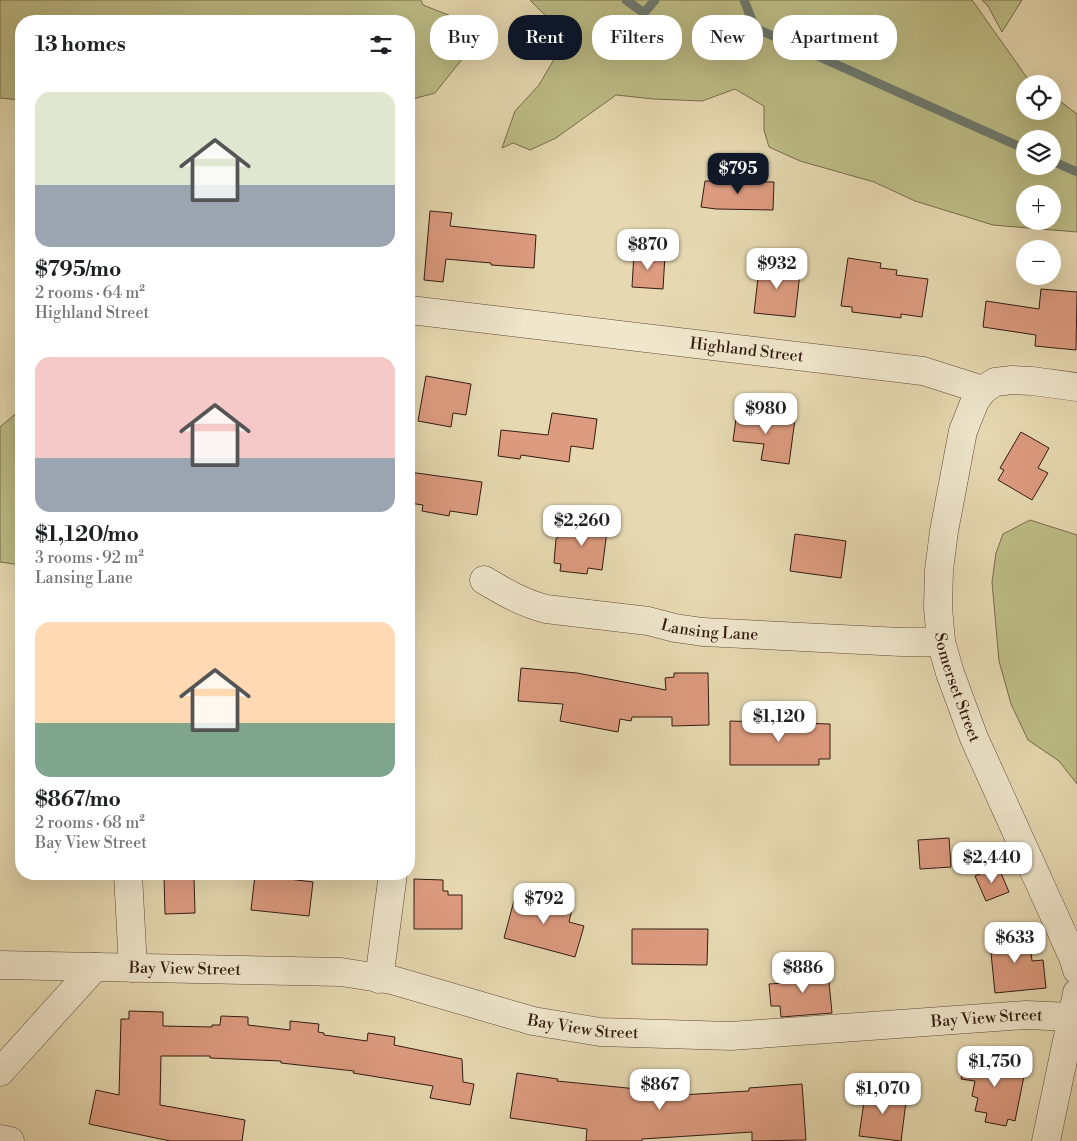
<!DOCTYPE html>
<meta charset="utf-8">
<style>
:root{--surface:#fff;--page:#f2f2f2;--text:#202124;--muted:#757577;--accent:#111827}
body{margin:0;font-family:"Libre Bodoni",serif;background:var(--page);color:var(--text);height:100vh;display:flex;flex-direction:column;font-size:19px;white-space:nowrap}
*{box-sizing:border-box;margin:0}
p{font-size:16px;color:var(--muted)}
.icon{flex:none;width:28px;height:28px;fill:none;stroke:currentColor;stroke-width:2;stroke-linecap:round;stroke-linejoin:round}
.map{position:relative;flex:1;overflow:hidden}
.drawer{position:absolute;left:15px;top:15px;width:400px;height:865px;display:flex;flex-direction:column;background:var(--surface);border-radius:20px;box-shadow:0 5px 20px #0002}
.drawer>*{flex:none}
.top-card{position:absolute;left:430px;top:15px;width:475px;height:45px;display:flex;gap:10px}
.buttons{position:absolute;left:1016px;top:75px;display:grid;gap:10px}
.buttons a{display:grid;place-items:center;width:45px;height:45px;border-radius:50%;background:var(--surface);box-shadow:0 5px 20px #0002;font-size:25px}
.price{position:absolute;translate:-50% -42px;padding:0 11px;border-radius:10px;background:#fff;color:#222;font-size:16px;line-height:32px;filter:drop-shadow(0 1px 2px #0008)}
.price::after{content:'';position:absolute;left:50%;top:30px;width:15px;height:11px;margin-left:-8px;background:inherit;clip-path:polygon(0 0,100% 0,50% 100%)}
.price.selected{background:var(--accent);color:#fff}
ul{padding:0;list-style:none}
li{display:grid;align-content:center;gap:10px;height:265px;padding:0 20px}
li span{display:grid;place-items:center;height:155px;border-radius:15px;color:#555}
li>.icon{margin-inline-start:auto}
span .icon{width:90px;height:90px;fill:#fffc;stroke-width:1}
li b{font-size:21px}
h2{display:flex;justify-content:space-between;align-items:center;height:60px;padding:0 20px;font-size:21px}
.pill{padding:0 18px;border-radius:20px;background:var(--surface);box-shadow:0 5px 20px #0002;font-size:18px;line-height:45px}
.pill.selected{background:var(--accent);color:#fff}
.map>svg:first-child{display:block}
</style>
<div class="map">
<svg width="1077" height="1141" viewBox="0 0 1077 1141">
<rect width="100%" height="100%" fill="#e6d9b1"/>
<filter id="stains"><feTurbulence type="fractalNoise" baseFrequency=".004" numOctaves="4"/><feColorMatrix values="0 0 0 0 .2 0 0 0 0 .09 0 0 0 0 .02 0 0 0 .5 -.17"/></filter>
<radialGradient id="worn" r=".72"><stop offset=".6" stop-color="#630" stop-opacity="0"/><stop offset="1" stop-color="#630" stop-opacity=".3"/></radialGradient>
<path fill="#bdbd86" stroke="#786c4b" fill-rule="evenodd" d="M 0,0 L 421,0 L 423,5 L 456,18 L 463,58 L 435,93 L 409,100 L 409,21 L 21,21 L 21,100 L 0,98 Z
M 530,0 L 972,0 L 1028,79 L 1035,84 L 1025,84 L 1025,111 L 1052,111 L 1053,96 L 1077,114 L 1077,232 L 993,225 L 915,201 L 874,182 L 800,161 L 769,147 L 764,130 L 764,106 L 735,89 L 702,101 L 654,99 L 616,95 L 556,138 L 530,150 L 513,143 L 502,148 L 515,111 L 539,85 L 563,44 L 555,25 ZM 1025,139 L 1052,139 L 1052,166 L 1025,166 ZM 1025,194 L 1052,194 L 1052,221 L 1025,221 Z
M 982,0 L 1022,0 L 1002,32 L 988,6 Z
M 21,409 L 21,565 L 0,562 L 0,427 Z
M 1030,520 L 1077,535 L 1077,784 L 1059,761 L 1028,740 L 1011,704 L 999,661 L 992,582 L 996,553 L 1003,534 Z"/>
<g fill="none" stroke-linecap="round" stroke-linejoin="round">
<path stroke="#6e7a6e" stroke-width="9" d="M 626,0 L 644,13 L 655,0
M 744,0 L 755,28 L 1025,149
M 1052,161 L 1077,172"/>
</g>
<path fill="#dd9b80" stroke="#321b10" d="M 705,181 L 774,182 L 773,210 L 716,209 L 701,207 Z
M 430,211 L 452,213 L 450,226 L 536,235 L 534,268 L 491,265 L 491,263 L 446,259 L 443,282 L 424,280 Z
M 634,253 L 665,255 L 663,289 L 632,287 Z
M 848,258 L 881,263 L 880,268 L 897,270 L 896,275 L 928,279 L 922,317 L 901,314 L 901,318 L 852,312 L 852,307 L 841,306 Z
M 760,260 L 791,264 L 791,272 L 800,273 L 795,317 L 754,313 Z
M 1041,289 L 1077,292 L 1076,350 L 1035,346 L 1036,335 L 983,327 L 986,301 L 1039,309 Z
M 426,376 L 471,384 L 466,415 L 453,413 L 451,427 L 418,421 Z
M 737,411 L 795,419 L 789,464 L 761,460 L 764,444 L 733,441 Z
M 552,413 L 597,419 L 593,449 L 571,446 L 569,462 L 521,455 L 520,459 L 498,456 L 501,430 L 548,435 Z
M 1021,432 L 1049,448 L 1038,468 L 1048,473 L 1032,500 L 998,480 L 1004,470 L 1000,468 Z
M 409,472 L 482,482 L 477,515 L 450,511 L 449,516 L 422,511 L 423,505 L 409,503 Z
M 578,519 L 608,523 L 602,570 L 588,568 L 587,574 L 560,571 L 561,564 L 554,563 L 556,539 Z
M 795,534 L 846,541 L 841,578 L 790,571 Z
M 521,668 L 577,673 L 666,690 L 665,678 L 674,677 L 674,673 L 708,673 L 709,725 L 672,726 L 672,717 L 632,717 L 631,721 L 620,719 L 618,732 L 560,721 L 563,704 L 518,701 Z
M 730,721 L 830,724 L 830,759 L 819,759 L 819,765 L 730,765 Z
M 949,838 L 951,867 L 920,869 L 918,840 Z
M 998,866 L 1009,892 L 986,901 L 975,876 Z
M 255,875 L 313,882 L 309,916 L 251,910 Z
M 164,877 L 194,877 L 195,913 L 165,914 Z
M 414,879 L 443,880 L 443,891 L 448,891 L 448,895 L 462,895 L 462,929 L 414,929 Z
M 516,893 L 573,905 L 569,922 L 584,926 L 575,957 L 504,938 Z
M 1020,928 L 1021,945 L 1030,944 L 1032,961 L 1043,960 L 1046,988 L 995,993 L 991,953 L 995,953 L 994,930 Z
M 632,929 L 708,929 L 707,965 L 632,964 Z
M 819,968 L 820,973 L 828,972 L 832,1013 L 781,1017 L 780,1006 L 771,1006 L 769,984 L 784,983 L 783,977 L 794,976 L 793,971 Z
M 129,1011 L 163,1012 L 163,1026 L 212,1027 L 212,1025 L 220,1025 L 221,1016 L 248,1017 L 248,1025 L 290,1030 L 290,1021 L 319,1024 L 318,1032 L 324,1033 L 324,1035 L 367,1041 L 368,1033 L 395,1037 L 394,1045 L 462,1059 L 463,1082 L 474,1084 L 470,1105 L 430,1098 L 433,1086 L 353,1073 L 354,1071 L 281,1063 L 281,1061 L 210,1058 L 210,1056 L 161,1056 L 160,1105 L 245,1120 L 242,1141 L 170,1141 L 89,1124 L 96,1090 L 119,1095 L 121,1019 L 129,1019 Z
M 966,1054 L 1014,1064 L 1013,1069 L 1025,1071 L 1015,1121 L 1008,1119 L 1006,1126 L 985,1122 L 987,1113 L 975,1111 L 978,1098 L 972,1096 L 975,1081 L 961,1079 Z
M 517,1073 L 558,1079 L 557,1081 L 647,1090 L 646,1097 L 749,1091 L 749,1088 L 802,1084 L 806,1140 L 752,1141 L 752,1132 L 642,1139 L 642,1141 L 586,1141 L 587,1129 L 510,1118 Z
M 866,1088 L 907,1094 L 901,1141 L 859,1136 Z"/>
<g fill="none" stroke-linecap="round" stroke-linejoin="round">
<defs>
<g id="minor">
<path id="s1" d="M 410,310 L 923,371 L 983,390"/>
<path id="s2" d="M 1077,387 L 1032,381 L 1012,380 L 995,382 L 983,390 L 975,401 L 963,431 L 944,531 L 939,570 L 938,607 L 941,642 L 950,673 L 974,738 L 1073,957 L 1077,970"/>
<path id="s3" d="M 484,580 C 504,592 523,603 546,609 L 648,621 L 675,628 L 703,632 L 901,642 L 941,642"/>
<path d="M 128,874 L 133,968"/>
<path id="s4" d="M 0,965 L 341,972 L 392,980 L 533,1021 L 600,1032 L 731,1036 L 1026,1015 L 1072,1017 L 1077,1019"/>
<path d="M 379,979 L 393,874"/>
<path d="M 0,1072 L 95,967"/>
<path d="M 0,1139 L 10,1141"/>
<path d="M 1046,1141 L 1077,993"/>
</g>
</defs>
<use href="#minor" stroke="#5f4a38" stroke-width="29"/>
<use href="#minor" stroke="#efe6cc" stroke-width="28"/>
</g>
<g text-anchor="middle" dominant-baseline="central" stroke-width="5" stroke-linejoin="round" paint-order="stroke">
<g font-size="16" fill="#321b10" stroke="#efe6cc">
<text stroke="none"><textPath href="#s1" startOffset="339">Highland Street</textPath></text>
<text stroke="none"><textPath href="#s3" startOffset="234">Lansing Lane</textPath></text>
<text stroke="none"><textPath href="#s2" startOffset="404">Somerset Street</textPath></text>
<text stroke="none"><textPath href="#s4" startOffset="185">Bay View Street</textPath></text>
<text stroke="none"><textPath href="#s4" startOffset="995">Bay View Street</textPath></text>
<text stroke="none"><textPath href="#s4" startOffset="590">Bay View Street</textPath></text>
</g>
</g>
<rect width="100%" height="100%" filter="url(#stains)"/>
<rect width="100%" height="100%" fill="url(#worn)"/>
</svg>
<div class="buttons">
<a><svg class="icon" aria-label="locate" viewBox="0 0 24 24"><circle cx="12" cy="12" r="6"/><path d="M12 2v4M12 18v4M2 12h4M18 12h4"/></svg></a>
<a><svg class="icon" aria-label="layers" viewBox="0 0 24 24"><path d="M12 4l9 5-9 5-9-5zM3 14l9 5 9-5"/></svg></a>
<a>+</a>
<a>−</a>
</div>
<b class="price selected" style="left:738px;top:195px">$795</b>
<b class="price" style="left:648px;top:271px">$870</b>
<b class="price" style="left:777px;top:290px">$932</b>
<b class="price" style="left:766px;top:435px">$980</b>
<b class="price" style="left:582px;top:547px">$2,260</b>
<b class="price" style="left:779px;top:743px">$1,120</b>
<b class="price" style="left:992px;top:884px">$2,440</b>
<b class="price" style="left:544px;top:925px">$792</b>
<b class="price" style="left:1015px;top:964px">$633</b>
<b class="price" style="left:803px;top:994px">$886</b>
<b class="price" style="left:995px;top:1088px">$1,750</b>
<b class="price" style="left:660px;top:1111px">$867</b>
<b class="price" style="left:883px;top:1115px">$1,070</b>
<div class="top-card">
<a class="pill">Buy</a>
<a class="pill selected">Rent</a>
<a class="pill">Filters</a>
<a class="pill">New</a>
<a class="pill">Apartment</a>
</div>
<section class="drawer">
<h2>13 homes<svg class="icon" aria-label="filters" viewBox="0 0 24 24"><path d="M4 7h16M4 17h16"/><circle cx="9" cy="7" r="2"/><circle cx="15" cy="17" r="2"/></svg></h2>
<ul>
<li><span style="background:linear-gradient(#dfe7d0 60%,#9aa5b1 0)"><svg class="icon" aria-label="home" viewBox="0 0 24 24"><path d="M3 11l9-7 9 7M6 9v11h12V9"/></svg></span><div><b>$795/mo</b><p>2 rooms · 64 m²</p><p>Highland Street</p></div></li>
<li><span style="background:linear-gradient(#f6c9c9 65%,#9aa5b1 0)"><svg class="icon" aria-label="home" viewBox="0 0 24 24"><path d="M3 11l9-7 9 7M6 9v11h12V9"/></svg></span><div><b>$1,120/mo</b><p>3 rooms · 92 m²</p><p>Lansing Lane</p></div></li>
<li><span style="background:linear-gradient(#ffd9b3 65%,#7fa58c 0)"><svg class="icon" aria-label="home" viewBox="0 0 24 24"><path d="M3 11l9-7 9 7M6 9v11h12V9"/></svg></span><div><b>$867/mo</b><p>2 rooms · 68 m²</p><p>Bay View Street</p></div></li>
</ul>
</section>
</div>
